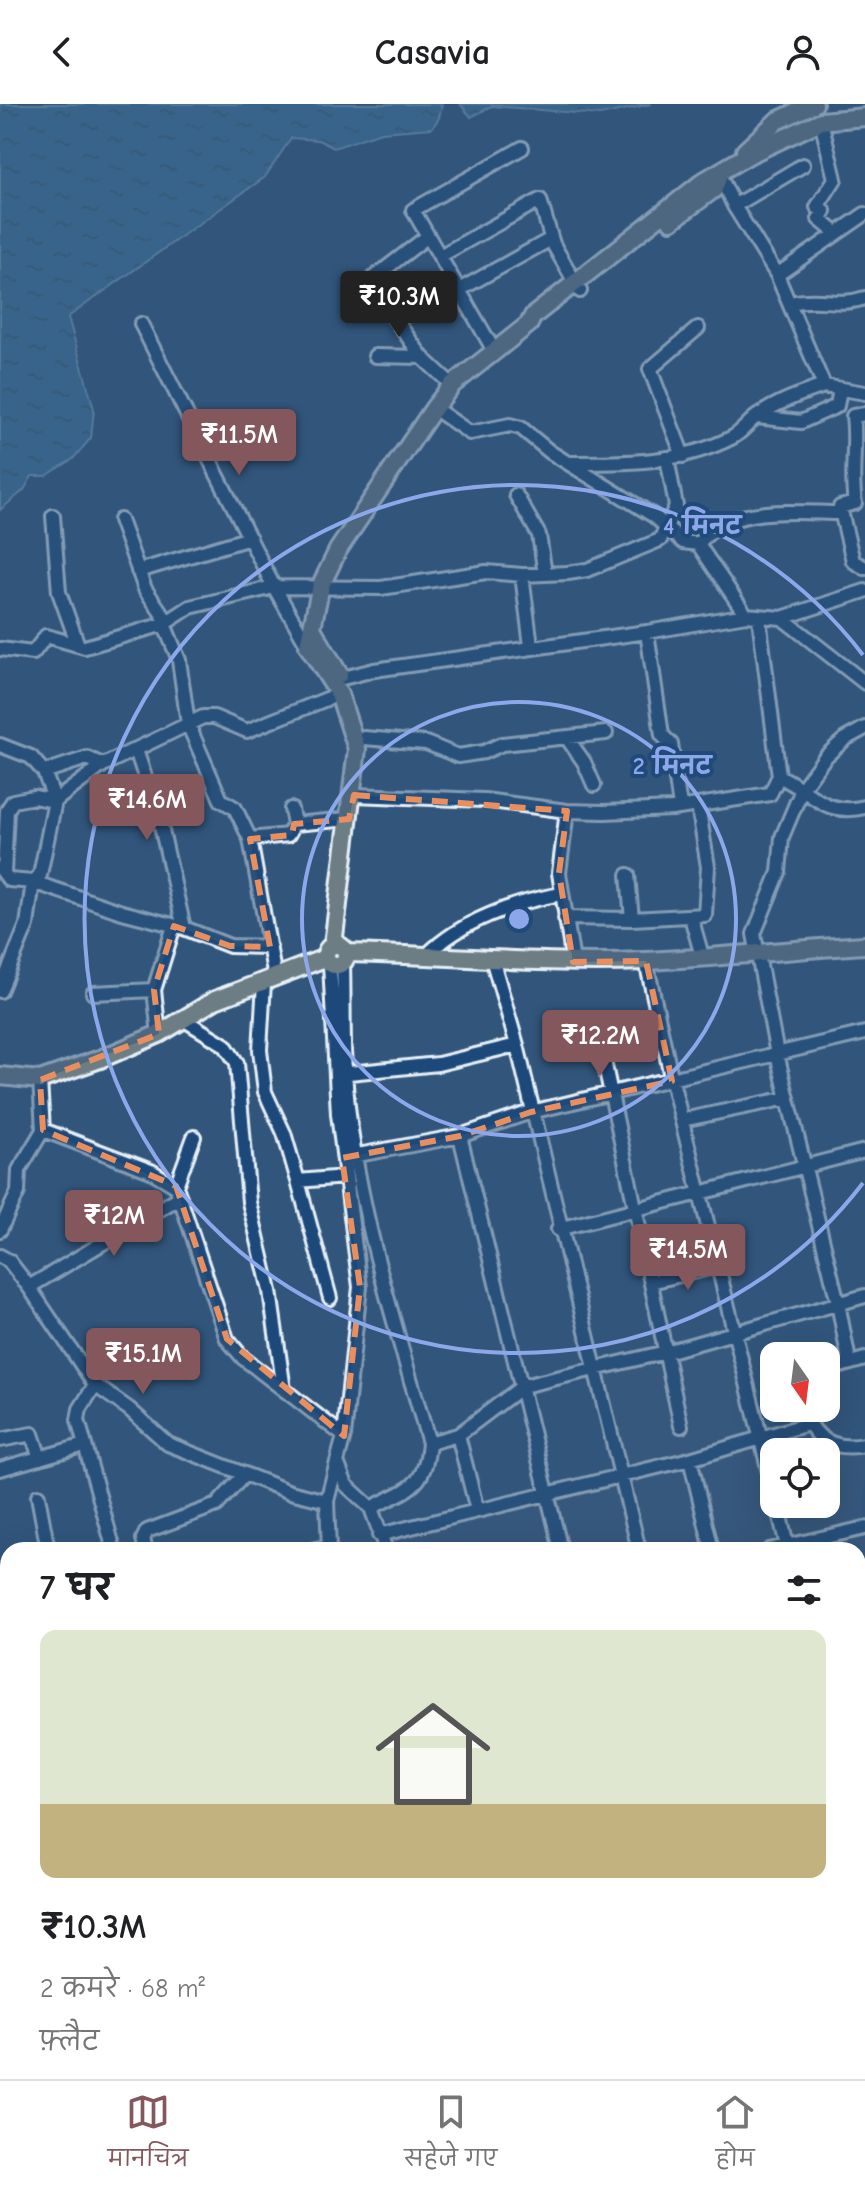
<!DOCTYPE html>
<html lang="hi">
<meta charset="utf-8">
<style>
:root{--surface:#fff;--page:#f2f2f2;--text:#202124;--muted:#757577;--line:#e0e0e0;--accent:#84575d}
body{margin:0;font-family:"Comic Neue","Playpen Sans Deva",sans-serif;background:var(--page);color:var(--text);height:100vh;display:flex;flex-direction:column;font-size:30px;white-space:nowrap}
*{box-sizing:border-box;margin:0}
p{font-size:26px;color:var(--muted)}
.icon{flex:none;width:44px;height:44px;fill:none;stroke:currentColor;stroke-width:2;stroke-linecap:round;stroke-linejoin:round}
.map{position:relative;flex:1;overflow:hidden}
.details{position:absolute;left:0px;top:1438px;width:866px;height:538px;display:flex;flex-direction:column;background:var(--surface);border-radius:24px 24px 0 0;box-shadow:0 8px 32px #0002}
.details>*{flex:none}
.needle{width:52px;rotate:166deg}
.buttons{position:absolute;left:760px;top:1238px;display:grid;gap:16px}
.buttons a{display:grid;place-items:center;width:80px;height:80px;border-radius:16px;background:var(--surface);box-shadow:0 8px 32px #0002;font-size:40px}
.price{position:absolute;translate:-50% -68px;padding:0 18px;border-radius:8px;background:var(--accent);color:#fff;font-size:26px;line-height:52px;filter:drop-shadow(0 2px 4px #0008)}
.price::after{content:'';position:absolute;left:50%;top:48px;width:24px;height:18px;margin-left:-12px;background:inherit;clip-path:polygon(0 0,100% 0,50% 100%)}
.price.current{background:#222;color:#fff}
ul{padding:0;list-style:none}
li{display:grid;align-content:center;gap:16px;height:424px;padding:0 40px}
li+li{border-top:2px solid var(--line)}
li span{display:grid;place-items:center;height:248px;border-radius:16px;color:#555}
li>.icon{margin-inline-start:auto}
span .icon{width:144px;height:144px;fill:#fffc;stroke-width:1}
li b{font-size:34px}
h2{display:flex;justify-content:space-between;align-items:center;height:96px;padding:0 40px;font-size:34px}
header{display:flex;justify-content:space-between;align-items:center;height:104px;padding:0 40px;background:var(--surface);font-size:36px;font-weight:700}
.tabs{display:flex;justify-content:space-around;align-items:center;height:112px;border-top:2px solid var(--line);background:var(--surface);font-size:22px;color:var(--muted)}
.tabs a{display:grid;justify-items:center;gap:4px}
.tabs .current{color:var(--accent)}
.map>svg:first-child{display:block}
</style>
<header><svg class="icon" aria-label="back" viewBox="0 0 24 24"><path d="M15 5l-7 7 7 7"/></svg>Casavia<svg class="icon" aria-label="person" viewBox="0 0 24 24"><circle cx="12" cy="8" r="4"/><path d="M4 21q1-7 8-7t8 7"/></svg></header>
<div class="map">
<svg width="865" height="1975" viewBox="0 0 865 1975">
<defs>
<pattern id="water-ripples" width="26" height="14" patternUnits="userSpaceOnUse" patternTransform="scale(2)"><rect width="26" height="14" fill="#40769d"/><path d="M2 4q2-2 4 0t4 0M15 11q2-2 4 0t4 0" fill="none" stroke="#435f74"/></pattern>
</defs>
<rect width="100%" height="100%" fill="#31557b"/>
<filter id="ink" filterUnits="userSpaceOnUse"><feTurbulence type="fractalNoise" baseFrequency=".0125" numOctaves="2"/><feDisplacementMap in="SourceGraphic" scale="16" xChannelSelector="R" yChannelSelector="G"/><feConvolveMatrix kernelMatrix="1 2 1 2 8 2 1 2 1" color-interpolation-filters="sRGB"/></filter>
<g filter="url(#ink)">
<path fill="#3e5c7c" fill-rule="evenodd" d="M 734,1230 L 761,1337 L 808,1324 L 865,1336 L 865,1726 L 858,1727 L 858,1446 L 380,1446 L 379,1431 L 615,1372 L 594,1264 ZM 774,1348 L 826,1348 L 826,1400 L 774,1400 Z
M 0,1733 L 8,1735 L 8,1968 L 740,1968 L 754,1975 L 0,1975 Z"/>
<path fill="url(#water-ripples)" stroke="#83a7c1" stroke-width="2" d="M 0,0 L 442,0 L 439,14 L 432,24 L 381,28 L 334,44 L 318,36 L 291,34 L 265,73 L 68,213 L 94,305 L 91,334 L 73,355 L 46,372 L 32,372 L 24,386 L 0,406 Z
M 460,0 L 651,0 L 600,11 L 492,2 L 471,13 Z"/>
<g fill="none" stroke-linecap="round" stroke-linejoin="round">
<defs>
<path id="minor" d="M 821,17 L 835,75 L 817,103 L 824,107 L 819,115 L 836,129
M 719,70 L 734,102 L 777,171 L 824,282 L 865,289
M 734,102 L 803,61
M 428,132 L 372,175 L 371,181 L 422,253 L 452,281
M 440,152 L 540,96 L 553,140 L 580,187
M 777,171 L 865,110
M 459,186 L 551,135
M 790,199 C 818,192 839,203 865,194
M 384,203 L 409,187
M 141,220 L 274,483 L 308,542
M 493,245 L 413,106 L 522,44
M 375,252 L 422,253
M 434,304 L 470,329 L 510,321 L 521,324 L 550,348 L 654,412 L 683,438 L 698,440 L 746,511
M 865,310 L 853,312 C 857,342 850,369 855,399 L 840,403 L 853,457 L 865,464
M 757,313 L 801,318 L 837,302 L 840,285
M 683,352 L 650,265 L 698,224
M 570,359 C 626,359 681,360 733,333 C 742,328 748,319 756,313 C 777,298 800,290 824,282
M 516,391 L 539,431 L 545,470
M 53,412 L 59,488 L 78,541
M 120,416 L 145,485 L 167,517
M 698,440 C 730,399 796,409 841,409
M 138,467 L 250,434
M 522,471 L 531,542
M 782,514 L 865,579
M 164,520 L 179,556 L 188,620 L 221,696 L 235,704 L 250,735 L 275,874
M 647,528 L 662,631 L 671,640 L 680,703
M 0,545 L 33,549 L 46,532 L 85,543 L 164,520 L 190,503 L 274,483 L 381,484 L 486,468 L 522,471 L 568,469 L 587,466 L 660,436 L 676,402 L 667,354
M 331,577 L 374,566 L 647,528 L 746,511 L 782,514 L 865,487
M 364,634 L 426,639 L 458,652 L 484,648 L 502,640 L 606,629
M 567,634 L 584,658 L 594,681
M 0,641 L 31,653 L 44,668 L 55,697 L 34,693 L 13,697 L 7,706 L 4,769
M 136,646 L 147,679 L 152,682 L 184,824
M 44,668 L 87,654 L 103,661
M 779,672 C 813,688 824,713 865,703
M 354,691 L 484,696 L 567,707 L 604,708 L 672,705 L 770,690 L 779,672 L 759,514
M 567,707 L 559,769 L 573,858
M 294,720 L 349,715
M 250,735 L 288,731 L 294,720 L 291,705
M 0,764 L 9,776 L 33,778 L 122,808 L 184,824 L 230,842 L 270,843
M 691,813 L 702,852
M 565,814 L 632,815 L 628,771
M 632,815 L 705,811 L 708,763 L 698,701
M 427,851 C 461,817 515,798 561,790
M 646,857 L 672,977 L 774,1388
M 343,858 C 344,894 343,932 345,968 C 353,1091 395,1221 429,1339 C 425,1385 408,1384 371,1404
M 493,858 L 517,941 L 639,1446
M 330,860 L 338,1010 L 360,1183 L 344,1332 L 337,1358 L 346,1381 L 371,1404 L 386,1446
M 264,878 L 260,946 L 265,988 L 284,1029 L 298,1077 L 345,1073
M 0,887 L 27,821 L 33,778 L 40,771 L 55,697 L 103,661 L 203,613 L 214,613 L 247,627 L 339,590
M 93,889 L 154,886
M 183,915 L 225,941 L 237,959 L 249,1098 L 270,1187 L 284,1286
M 159,930 L 154,886 L 174,822
M 599,933 L 681,1322
M 339,970 L 438,960 L 517,941
M 40,976 L 43,1026 L 151,1067 L 176,1082 L 227,1235 L 243,1254 L 344,1332
M 682,1016 L 788,994
M 460,1032 L 561,1446
M 347,1053 L 460,1032 L 531,1008 L 865,929
M 298,1077 L 330,1194
M 176,1082 L 194,1033
M 558,1125 L 865,1047
M 0,1126 L 18,1088 L 19,1066 L 43,1026
M 0,1152 L 9,1157 L 29,1183 L 95,1281 L 129,1305 L 168,1340 L 290,1388 L 327,1397
M 651,1178 L 718,1162
M 29,1183 L 180,1093
M 849,1257 L 838,1199 L 777,950 L 754,830 L 779,768 L 782,733 L 803,683 L 825,653 L 845,635 L 865,624
M 826,1266 L 865,1255
M 95,1281 L 80,1305 L 78,1316 L 114,1446
M 804,1304 C 812,1336 834,1347 865,1341
M 458,1331 L 477,1406
M 0,1336 L 32,1330 L 40,1354
M 429,1339 L 458,1331 L 523,1282 L 666,1248 L 865,1192
M 690,1355 L 712,1446
M 0,1365 L 85,1341
M 38,1392 L 48,1446
M 777,1400 L 788,1446
M 379,1431 L 690,1355 L 808,1320
M 146,1446 L 143,1435 L 147,1427 L 217,1401 L 245,1370
M 312,1446 L 329,1442
M 329,1446 L 327,1397 L 337,1358
M 769,1446 L 865,1424
M 858,1497 L 865,1495
M 0,1529 L 8,1529
M 858,1574 L 865,1573
M 858,1632 L 865,1632
M 0,1727 L 8,1729
M 858,1730 L 862,1745
M 858,1810 L 865,1807
M 858,1837 L 865,1838
M 0,1842 L 8,1846
M 466,1968 L 476,1975
M 732,1968 L 746,1975
M 824,1968 L 826,1975
M 337,1975 L 339,1968"/>
<path id="major" d="M 745,47 L 777,17 L 814,0
M 671,117 L 714,85 L 719,70
M 313,526 L 339,570
M326 851a10 10 0 1 1 20 0a10 10 0 1 1-20 0Z
M 333,841 L 357,645 L 339,590 L 308,542 L 321,481 L 338,446 L 434,304 L 452,281 L 529,220 L 533,212 L 704,77 L 750,50 L 821,17 L 865,13
M 346,849 C 446,851 545,861 645,857 C 718,854 792,845 865,841
M 0,972 L 40,976 L 100,955 L 159,930 L 215,896 L 325,854
M 0,1857 L 8,1864
M 37,1975 L 40,1971 L 42,1975"/>
</defs>
<use href="#minor" stroke="#e8f1f8" stroke-width="18"/>
<use href="#major" stroke="#e8f1f8" stroke-width="22"/>
<use href="#minor" stroke="#1f4a7a" stroke-width="12"/>
<use href="#major" stroke="#6d7d84" stroke-width="16"/>
</g>
</g>
<path d="M0 0H865V1975H0ZM 354,691 L 567,707 L 559,769 L 573,858 L 646,857 L 672,977 L 531,1008 L 460,1032 L 342,1054 L 360,1183 L 344,1332 L 227,1235 L 176,1082 L 43,1026 L 40,976 L 159,930 L 154,886 L 174,822 L 230,842 L 270,843 L 250,735 L 292,731 L 294,720 L 349,715 Z" fill="#31557b" fill-opacity=".55" fill-rule="evenodd"/>
<path fill="none" stroke="#e88e5f" stroke-width="6" stroke-dasharray="16 10" stroke-linejoin="round" d="M 354,691 L 567,707 L 559,769 L 573,858 L 646,857 L 672,977 L 531,1008 L 460,1032 L 342,1054 L 360,1183 L 344,1332 L 227,1235 L 176,1082 L 43,1026 L 40,976 L 159,930 L 154,886 L 174,822 L 230,842 L 270,843 L 250,735 L 292,731 L 294,720 L 349,715 Z"/>
<g fill="none" stroke="#8da8ea" stroke-width="4">
<circle cx="519" cy="815" r="217"/>
<path d="M863 1079A434 434 0 1 1 863 551"/>
</g>
<circle cx="519" cy="815" r="12" fill="#8da8ea" stroke="#1f4a7a" stroke-width="4"/>
<g font-size="24" text-anchor="middle" font-weight="bold" fill="#8da8ea" stroke="#1f4a7a" stroke-width="8" stroke-linejoin="round" paint-order="stroke">
<text x="702" y="430">4 मिनट</text>
<text x="672" y="670">2 मिनट</text>
</g>
</svg>
<div class="buttons">
<a><svg class="needle" viewBox="-14 -14 28 28"><path d="M0-13l5 13h-10z" fill="#e53935"/><path d="M0 13l5-13h-10z" fill="#757577"/></svg></a>
<a><svg class="icon" aria-label="locate" viewBox="0 0 24 24"><circle cx="12" cy="12" r="6"/><path d="M12 2v4M12 18v4M2 12h4M18 12h4"/></svg></a>
</div>
<b class="price current" style="left:399px;top:235px">₹10.3M</b>
<b class="price" style="left:239px;top:373px">₹11.5M</b>
<b class="price" style="left:147px;top:738px">₹14.6M</b>
<b class="price" style="left:600px;top:974px">₹12.2M</b>
<b class="price" style="left:114px;top:1154px">₹12M</b>
<b class="price" style="left:688px;top:1188px">₹14.5M</b>
<b class="price" style="left:143px;top:1292px">₹15.1M</b>
<section class="details">
<h2>7 घर<svg class="icon" aria-label="filters" viewBox="0 0 24 24"><path d="M4 7h16M4 17h16"/><circle cx="9" cy="7" r="2"/><circle cx="15" cy="17" r="2"/></svg></h2>
<ul>
<li><span style="background:linear-gradient(#dfe7d0 70%,#c2b280 0)"><svg class="icon" aria-label="home" viewBox="0 0 24 24"><path d="M3 11l9-7 9 7M6 9v11h12V9"/></svg></span><div><b>₹10.3M</b><p>2 कमरे · 68 m²</p><p>फ़्लैट</p></div></li>
</ul>
</section>
</div>
<nav class="tabs">
<a class="current"><svg class="icon" aria-label="map" viewBox="0 0 24 24"><path d="M3 6l6-2 6 2 6-2v14l-6 2-6-2-6 2zM9 4v14M15 6v14"/></svg>मानचित्र</a>
<a><svg class="icon" aria-label="saved" viewBox="0 0 24 24"><path d="M7 4h10v16l-5-4-5 4z"/></svg>सहेजे गए</a>
<a><svg class="icon" aria-label="home" viewBox="0 0 24 24"><path d="M3 11l9-7 9 7M6 9v11h12V9"/></svg>होम</a>
</nav>
